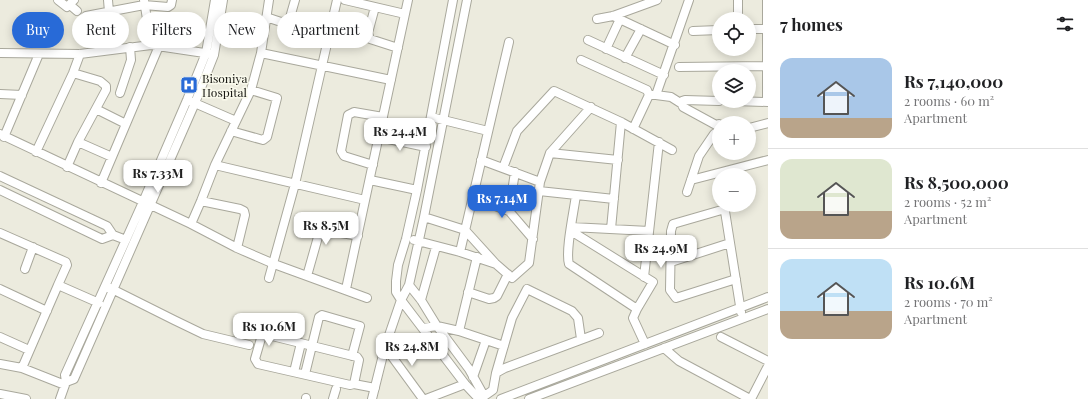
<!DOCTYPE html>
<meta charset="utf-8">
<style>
:root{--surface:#fff;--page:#f6f6f6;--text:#202124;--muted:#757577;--line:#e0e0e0;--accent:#286ad7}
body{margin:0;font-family:"Playfair Display",serif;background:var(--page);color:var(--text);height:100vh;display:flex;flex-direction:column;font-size:15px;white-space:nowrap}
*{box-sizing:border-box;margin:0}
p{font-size:13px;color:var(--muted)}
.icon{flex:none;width:22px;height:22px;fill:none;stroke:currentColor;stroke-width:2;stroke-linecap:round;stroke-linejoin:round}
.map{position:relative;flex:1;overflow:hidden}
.drawer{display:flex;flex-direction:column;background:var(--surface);width:320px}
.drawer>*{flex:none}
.guide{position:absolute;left:12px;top:12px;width:380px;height:36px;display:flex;gap:8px}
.buttons{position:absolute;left:712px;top:12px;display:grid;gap:8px}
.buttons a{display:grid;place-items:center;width:44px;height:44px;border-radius:50%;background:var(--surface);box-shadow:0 2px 10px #0003;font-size:20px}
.price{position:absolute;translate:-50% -34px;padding:0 9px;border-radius:8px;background:#fff;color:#222;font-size:13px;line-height:26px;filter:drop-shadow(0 1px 2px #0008)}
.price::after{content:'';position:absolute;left:50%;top:24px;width:12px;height:9px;margin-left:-6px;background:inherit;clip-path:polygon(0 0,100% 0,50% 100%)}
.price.current{background:var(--accent);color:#fff}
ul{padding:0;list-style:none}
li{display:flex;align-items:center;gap:12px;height:100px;padding:0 12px}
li+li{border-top:1px solid var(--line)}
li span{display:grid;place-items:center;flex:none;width:112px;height:80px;border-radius:12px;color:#555}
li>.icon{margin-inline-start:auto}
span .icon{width:48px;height:48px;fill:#fffc;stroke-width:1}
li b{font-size:17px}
h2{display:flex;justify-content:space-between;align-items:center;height:48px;padding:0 12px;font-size:17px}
.chip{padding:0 14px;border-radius:18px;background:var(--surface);box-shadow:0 2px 10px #0003;font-size:14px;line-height:36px}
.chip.current{background:var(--accent);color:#fff}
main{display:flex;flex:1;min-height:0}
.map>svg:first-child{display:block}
</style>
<main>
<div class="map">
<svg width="768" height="399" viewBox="0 0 768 399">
<rect width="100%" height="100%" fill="#ecebde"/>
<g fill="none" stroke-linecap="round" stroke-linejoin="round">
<defs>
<path id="minor" d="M 58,0 L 67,7 L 74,0
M 108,0 L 109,12
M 144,0 L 151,45
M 345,0 L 405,14
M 453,0 L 417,190 L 406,239 L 398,265 L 396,281 L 396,292 L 401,300 L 465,384 L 479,399
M 767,0 L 767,102
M 70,5 L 77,11
M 375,7 L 368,33 L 370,39 L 398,48
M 86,16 L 144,5 L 168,7 L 171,5 L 172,0
M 613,16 L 675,45
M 266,17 L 281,22 L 289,21 L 295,0
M 597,19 L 613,16 L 657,0
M 738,19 L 738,0
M 749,29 L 768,29
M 693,31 L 719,30
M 588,40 L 664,75
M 606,49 L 620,19
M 0,53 L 80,54 L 151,45 L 211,54
M 261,53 L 391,80
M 625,58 L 641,29
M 581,60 L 647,90 L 649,95
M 679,67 L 768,66
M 120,93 L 131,60 L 130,47
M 0,94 L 22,95
M 656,95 L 671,97 L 682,104
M 190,101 L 236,121
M 719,101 L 685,100 L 682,101 L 682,104 L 683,107 L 716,125 L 719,124
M 734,101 L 768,102
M 96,109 L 126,124
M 431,117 L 488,131
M 749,128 L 768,123
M 633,129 L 649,95 L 656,95 L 689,0
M 231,131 L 263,140 L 267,137 L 277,98 L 251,90
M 0,134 L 191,224 L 237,248 L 274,264 L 367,298
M 4,137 L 39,54
M 379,137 L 426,147
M 78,142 L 112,157
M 36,152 L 73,73 L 80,54
M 550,153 L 618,160
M 481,160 L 540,182
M 215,165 L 365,200
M 373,165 L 344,156 L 341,151 L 348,115 L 354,112 L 383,117
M 67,167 L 78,142 L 106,90 L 106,86 L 100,81 L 73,73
M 503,168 L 517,131 L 554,91 L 621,122 L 672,150
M 0,176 L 107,226 L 113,235 L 126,240
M 370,180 L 417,190
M 691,180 L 768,160
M 101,183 L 159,46
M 0,190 L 102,239 L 113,235
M 539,191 L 614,199
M 687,192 L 699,156 L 714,134
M 473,198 L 509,211 L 533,239
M 201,201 L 240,209 L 244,211 L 245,215 L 237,248
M 724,205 L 741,312
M 725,209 L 673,224 L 671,231 L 670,290 L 676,298 L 736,279
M 509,211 L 515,172
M 424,217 L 465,230 L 495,263
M 191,224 L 201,201 L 215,165 L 251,90 L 261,53 L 269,0
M 571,227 L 649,231
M 611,229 L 621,122
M 571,231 L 653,282 L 637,309 L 569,264 C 565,251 574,211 576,195
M 0,233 L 66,262 L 67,265 L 58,285 L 99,303
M 414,240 L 460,252 L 496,264 L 512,278 L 529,263 L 540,182 L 550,153 L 591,107
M 460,252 L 509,42
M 671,262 L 730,243
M 25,269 L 33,247
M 307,276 L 318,237 C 327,228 346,234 358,236
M 644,277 L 659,142
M 269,278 L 295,184 L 337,0
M 409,285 L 421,300 L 437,326 L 469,369 L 484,396
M 108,287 L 174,320 L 203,334 L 249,345
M 0,289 L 47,311
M 346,289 L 408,0
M 468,292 L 489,299 L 494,298 L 497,296 L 508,274
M 421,300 L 436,247
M 637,309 L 633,318 L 645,344
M 423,328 L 437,326 L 459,331 L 504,346
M 459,331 L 477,257
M 0,337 L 29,350
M 721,337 L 768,361
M 385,347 L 423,399
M 664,348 L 679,361 L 750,399
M 0,364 L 22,368 L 65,385
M 22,368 L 58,285
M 294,372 L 301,343
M 496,373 L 512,318 L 527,289 L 572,311 L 578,318 L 581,339
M 305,374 L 319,317 L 322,315 L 360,326 L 352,356
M 473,377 L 486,340
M 66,382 L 74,379 L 195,103 L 214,55 L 223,0
M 354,384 L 359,360 L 357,357 L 264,334 L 262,335 L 255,359 L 258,364 L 350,385 L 354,384 L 375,388
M 0,394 L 26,399
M 60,399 L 66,382 L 65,375 L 143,202 L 187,100 L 206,53 L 215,0
M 306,399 L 306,398
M 333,399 L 336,389
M 372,399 L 385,347 L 401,300 L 409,285 L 424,217 L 467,0
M 426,399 L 465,384
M 480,399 L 493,390 L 496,373 L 505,368 L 599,333
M 501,399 L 768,297
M 529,399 L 768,309
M 751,399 L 768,366"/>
</defs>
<use href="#minor" stroke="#a9a89c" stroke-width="10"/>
<use href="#minor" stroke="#fff" stroke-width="8"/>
</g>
<defs>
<symbol id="hospital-square" viewBox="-11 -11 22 22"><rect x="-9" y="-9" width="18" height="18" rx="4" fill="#286ad7" stroke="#f9f9ec"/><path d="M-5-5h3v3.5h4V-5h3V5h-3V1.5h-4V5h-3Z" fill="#fff"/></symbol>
</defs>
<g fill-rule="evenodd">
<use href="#hospital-square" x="179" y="75" width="20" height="20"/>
</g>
<g text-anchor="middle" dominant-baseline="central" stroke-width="3" stroke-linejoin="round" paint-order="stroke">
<g font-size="12" fill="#181813" stroke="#f9f9ec" text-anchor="start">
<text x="202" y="78">Bisoniya<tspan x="202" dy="14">Hospital</tspan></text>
</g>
</g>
</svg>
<div class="buttons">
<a><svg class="icon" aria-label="locate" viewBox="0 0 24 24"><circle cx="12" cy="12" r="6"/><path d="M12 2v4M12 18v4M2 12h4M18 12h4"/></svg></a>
<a><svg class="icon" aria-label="layers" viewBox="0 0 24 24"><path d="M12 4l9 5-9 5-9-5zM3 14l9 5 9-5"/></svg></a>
<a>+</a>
<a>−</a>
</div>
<b class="price" style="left:400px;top:152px">Rs 24.4M</b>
<b class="price" style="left:158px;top:194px">Rs 7.33M</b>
<b class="price current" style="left:502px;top:219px">Rs 7.14M</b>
<b class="price" style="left:326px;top:246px">Rs 8.5M</b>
<b class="price" style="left:661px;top:269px">Rs 24.9M</b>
<b class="price" style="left:269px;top:347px">Rs 10.6M</b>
<b class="price" style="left:412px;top:367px">Rs 24.8M</b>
<div class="guide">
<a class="chip current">Buy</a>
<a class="chip">Rent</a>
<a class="chip">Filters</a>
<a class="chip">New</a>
<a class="chip">Apartment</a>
</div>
</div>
<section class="drawer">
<h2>7 homes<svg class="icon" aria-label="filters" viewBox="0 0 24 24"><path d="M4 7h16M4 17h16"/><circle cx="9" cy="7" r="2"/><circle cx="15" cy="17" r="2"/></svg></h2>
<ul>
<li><span style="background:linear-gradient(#a9c7e8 75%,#b9a48a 0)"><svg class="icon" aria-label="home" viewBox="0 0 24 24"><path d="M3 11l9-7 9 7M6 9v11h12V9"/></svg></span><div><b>Rs 7,140,000</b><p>2 rooms · 60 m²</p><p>Apartment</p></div></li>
<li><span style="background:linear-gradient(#dfe7d0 65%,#b9a48a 0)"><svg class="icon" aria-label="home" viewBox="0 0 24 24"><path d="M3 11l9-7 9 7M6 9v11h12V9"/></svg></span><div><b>Rs 8,500,000</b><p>2 rooms · 52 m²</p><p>Apartment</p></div></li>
<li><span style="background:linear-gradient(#bfe0f5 65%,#b9a48a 0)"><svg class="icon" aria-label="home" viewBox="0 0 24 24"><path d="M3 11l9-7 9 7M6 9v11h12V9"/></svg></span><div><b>Rs 10.6M</b><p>2 rooms · 70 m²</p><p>Apartment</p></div></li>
</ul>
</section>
</main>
